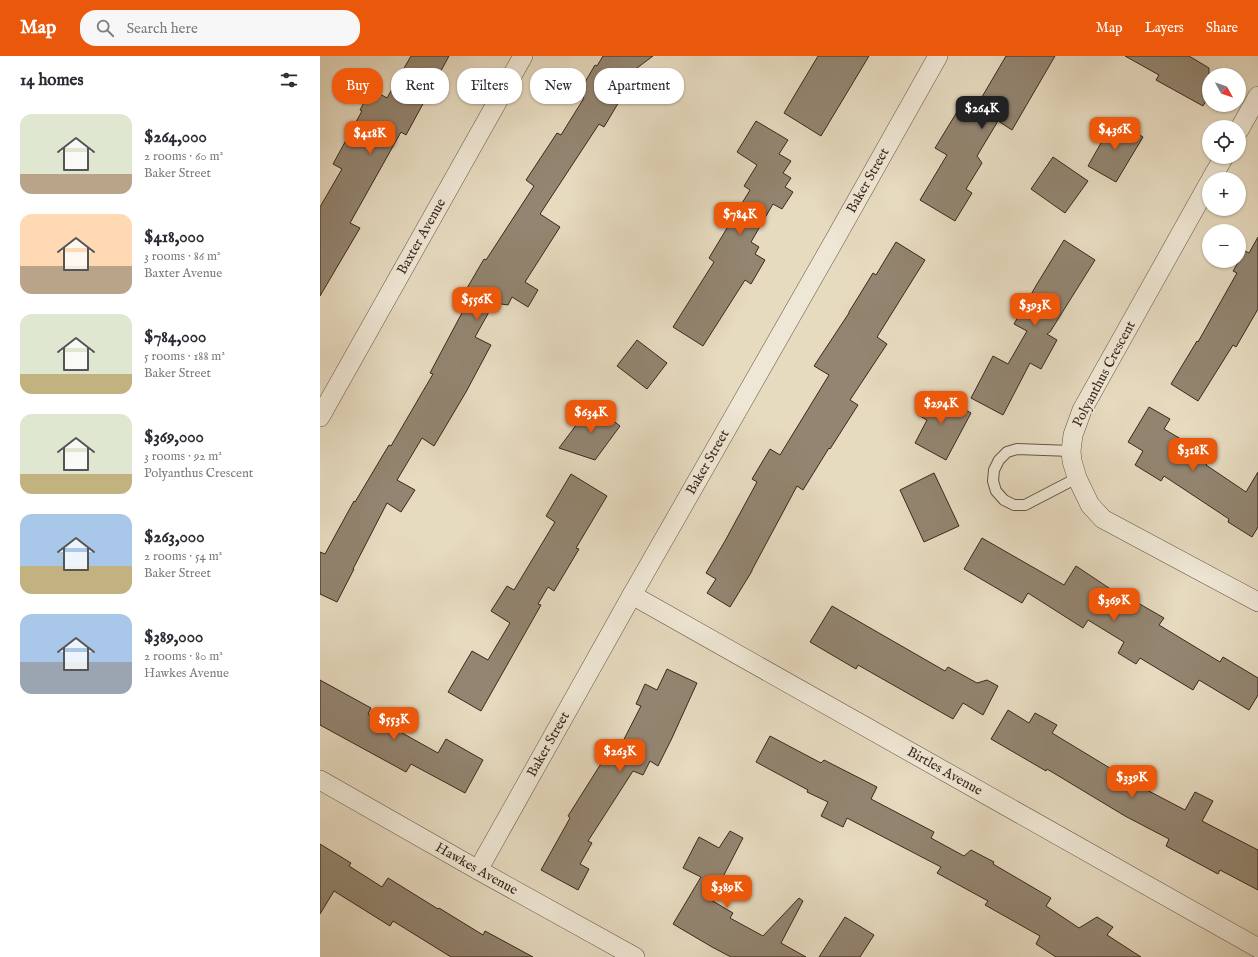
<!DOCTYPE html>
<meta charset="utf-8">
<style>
:root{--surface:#fff;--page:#f7f7f7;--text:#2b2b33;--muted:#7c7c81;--accent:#ea580c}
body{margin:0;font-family:"IM FELL English",serif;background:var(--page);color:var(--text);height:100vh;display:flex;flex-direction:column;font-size:15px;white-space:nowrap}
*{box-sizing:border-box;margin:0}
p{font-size:13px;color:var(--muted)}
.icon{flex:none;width:22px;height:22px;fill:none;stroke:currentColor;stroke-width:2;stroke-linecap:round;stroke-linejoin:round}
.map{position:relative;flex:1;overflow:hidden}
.panel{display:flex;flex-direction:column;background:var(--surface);width:320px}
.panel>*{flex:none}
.hud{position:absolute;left:12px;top:12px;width:380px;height:36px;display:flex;gap:8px}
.needle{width:26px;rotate:130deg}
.tools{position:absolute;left:882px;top:12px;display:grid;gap:8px}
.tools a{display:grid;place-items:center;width:44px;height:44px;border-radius:50%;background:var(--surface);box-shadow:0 1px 3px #0004;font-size:20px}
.price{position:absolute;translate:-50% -34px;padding:0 9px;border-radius:8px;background:var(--accent);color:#fff;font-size:13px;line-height:26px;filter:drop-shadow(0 1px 2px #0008)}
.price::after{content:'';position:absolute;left:50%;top:24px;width:12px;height:9px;margin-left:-6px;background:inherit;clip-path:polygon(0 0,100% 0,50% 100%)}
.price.on{background:#222;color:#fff}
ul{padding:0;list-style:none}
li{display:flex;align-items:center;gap:12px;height:100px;padding:0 20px}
li span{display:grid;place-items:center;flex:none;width:112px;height:80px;border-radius:12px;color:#555}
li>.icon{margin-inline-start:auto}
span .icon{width:48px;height:48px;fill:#fffc;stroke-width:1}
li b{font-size:17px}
h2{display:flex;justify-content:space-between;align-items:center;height:48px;padding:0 20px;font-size:17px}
.tag{padding:0 14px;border-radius:16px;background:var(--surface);box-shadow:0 1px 3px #0004;font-size:14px;line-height:36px}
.tag.on{background:var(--accent);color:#fff}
header{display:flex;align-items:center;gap:24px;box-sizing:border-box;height:56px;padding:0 20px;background:var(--accent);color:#fff}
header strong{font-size:19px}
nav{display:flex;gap:22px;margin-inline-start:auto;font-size:14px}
.search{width:280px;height:36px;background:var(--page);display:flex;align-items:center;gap:10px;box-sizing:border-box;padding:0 14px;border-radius:16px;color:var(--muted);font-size:15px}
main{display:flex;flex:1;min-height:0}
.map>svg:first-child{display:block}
</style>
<header>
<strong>Map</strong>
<div class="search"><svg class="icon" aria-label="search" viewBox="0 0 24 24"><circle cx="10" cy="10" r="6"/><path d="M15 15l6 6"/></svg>Search here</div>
<nav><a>Map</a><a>Layers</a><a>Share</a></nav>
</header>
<main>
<section class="panel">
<h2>14 homes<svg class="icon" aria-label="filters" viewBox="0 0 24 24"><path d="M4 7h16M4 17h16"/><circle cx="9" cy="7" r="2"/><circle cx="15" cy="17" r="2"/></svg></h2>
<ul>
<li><span style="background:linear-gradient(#dfe7d0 75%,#b9a48a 0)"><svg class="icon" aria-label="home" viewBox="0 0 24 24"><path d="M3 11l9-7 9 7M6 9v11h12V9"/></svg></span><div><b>$264,000</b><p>2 rooms · 60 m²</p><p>Baker Street</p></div></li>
<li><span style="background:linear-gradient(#ffd9b3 65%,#b9a48a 0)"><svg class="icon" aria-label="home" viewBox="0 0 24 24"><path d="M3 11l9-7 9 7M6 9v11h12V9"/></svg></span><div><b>$418,000</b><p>3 rooms · 86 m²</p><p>Baxter Avenue</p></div></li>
<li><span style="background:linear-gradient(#dfe7d0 75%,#c2b280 0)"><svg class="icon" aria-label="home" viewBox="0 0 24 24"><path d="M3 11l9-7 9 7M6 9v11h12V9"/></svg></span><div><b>$784,000</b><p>5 rooms · 188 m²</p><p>Baker Street</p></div></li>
<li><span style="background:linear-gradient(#dfe7d0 75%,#c2b280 0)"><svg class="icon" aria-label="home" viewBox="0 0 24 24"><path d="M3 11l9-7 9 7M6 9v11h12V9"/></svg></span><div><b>$369,000</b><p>3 rooms · 92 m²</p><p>Polyanthus Crescent</p></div></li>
<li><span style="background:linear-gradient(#a9c7e8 65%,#c2b280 0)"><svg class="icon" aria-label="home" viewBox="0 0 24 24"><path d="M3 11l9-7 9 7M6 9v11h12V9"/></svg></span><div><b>$263,000</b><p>2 rooms · 54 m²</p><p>Baker Street</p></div></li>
<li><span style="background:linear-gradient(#a9c7e8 60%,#9aa5b1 0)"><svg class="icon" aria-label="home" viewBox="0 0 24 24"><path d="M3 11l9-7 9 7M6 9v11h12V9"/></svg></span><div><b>$389,000</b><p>2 rooms · 80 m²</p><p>Hawkes Avenue</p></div></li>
</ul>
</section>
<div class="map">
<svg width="938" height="901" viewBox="0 0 938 901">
<rect width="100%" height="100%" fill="#e6dabf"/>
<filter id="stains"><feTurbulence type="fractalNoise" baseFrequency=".005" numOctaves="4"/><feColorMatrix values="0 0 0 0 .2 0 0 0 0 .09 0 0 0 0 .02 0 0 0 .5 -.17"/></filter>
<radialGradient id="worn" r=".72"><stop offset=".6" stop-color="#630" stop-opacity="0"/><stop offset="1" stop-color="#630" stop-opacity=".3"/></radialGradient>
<path fill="#938571" stroke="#39291c" d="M 91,0 L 129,0 L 86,79 L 81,76 L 30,167 L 40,172 L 0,240 L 0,151 L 22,113 L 13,108 L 42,55 L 40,54 L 51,33 L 67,42 Z
M 283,0 L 333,0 L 301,24 L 309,29 L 284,71 L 279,68 L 220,158 L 240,171 L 205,226 L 218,234 L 208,251 L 192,241 L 188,249 L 174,247 L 155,281 L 171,289 L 146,336 L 114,390 L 102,382 L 77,424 L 95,434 L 81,456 L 67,447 L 33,513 L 34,513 L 17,546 L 0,538 L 0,496 L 5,498 L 34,445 L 35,446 L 69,389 L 71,390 L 113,318 L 110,317 L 143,255 L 136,251 L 164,203 L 166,204 L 214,130 L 206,124 L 237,77 L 241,79 L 264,42 L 258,38 L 275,9 L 277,10 Z
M 498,0 L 549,0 L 501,80 L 464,57 Z
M 686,0 L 735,0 L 692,74 L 678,65 L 657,100 L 662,107 L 646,133 L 652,137 L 635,165 L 600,144 L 627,99 L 615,92 L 640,51 L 652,58 Z
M 805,0 L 869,0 L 889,12 L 889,40 L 883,50 L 836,24 L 839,19 Z
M 794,64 L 823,81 L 796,126 L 768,110 Z
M 436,65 L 468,84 L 459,98 L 471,105 L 463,117 L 471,122 L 465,131 L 473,136 L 462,153 L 453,148 L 431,186 L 439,191 L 435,198 L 445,204 L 431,228 L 425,224 L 383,290 L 353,271 L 394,206 L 389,202 L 430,134 L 424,130 L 437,109 L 417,96 Z
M 733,101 L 768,125 L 745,157 L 711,133 Z
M 938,181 L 938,253 L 916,291 L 913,289 L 878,345 L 851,328 L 877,285 L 878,286 L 917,217 L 913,215 L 925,195 L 929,197 Z
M 744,184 L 775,204 L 730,276 L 727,278 L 737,284 L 721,313 L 710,307 L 683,359 L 651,342 L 673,300 L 688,308 L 707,275 L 694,268 L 717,228 Z
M 576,186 L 605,204 L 557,281 L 567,288 L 530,344 L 538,349 L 510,393 L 509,392 L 483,434 L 477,430 L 432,514 L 432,515 L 410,551 L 387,537 L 396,523 L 386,517 L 405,485 L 437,426 L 432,423 L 450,393 L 460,399 L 509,319 L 494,310 L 529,257 L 529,256 L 553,217 L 556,219 Z
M 317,284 L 347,307 L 327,333 L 297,310 Z
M 611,335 L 651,357 L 626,404 L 595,387 L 607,364 L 598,359 Z
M 272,348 L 300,370 L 275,404 L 239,392 Z
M 829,351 L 850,363 L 844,373 L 891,401 L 886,409 L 926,436 L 938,416 L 938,471 L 932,481 L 908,466 L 909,463 L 844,420 L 841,425 L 815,409 L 823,395 L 808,386 Z
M 614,417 L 639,470 L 604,486 L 580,434 Z
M 251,418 L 287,440 L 256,492 L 259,493 L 234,535 L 228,531 L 218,548 L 221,549 L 161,655 L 128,636 L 152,595 L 168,604 L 190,567 L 171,555 L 187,530 L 194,534 L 235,466 L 226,460 Z
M 662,482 L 744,529 L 756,510 L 798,538 L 799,536 L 844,562 L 839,569 L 900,606 L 903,601 L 938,622 L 938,639 L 929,654 L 879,624 L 873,634 L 820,602 L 816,608 L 798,597 L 804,586 L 768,564 L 763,572 L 708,537 L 702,547 L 644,513 Z
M 512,550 L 625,615 L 628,611 L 657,627 L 667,624 L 678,630 L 663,659 L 643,647 L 633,663 L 538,609 L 536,613 L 490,586 Z
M 347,613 L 377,627 L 352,682 L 338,710 L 330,705 L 323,719 L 313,715 L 268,785 L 272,787 L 260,808 L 269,813 L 258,834 L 221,814 L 250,762 L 248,760 L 294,687 L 300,691 L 321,650 L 316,648 L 325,628 L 337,634 Z
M 0,624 L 51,652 L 48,658 L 118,697 L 126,683 L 163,704 L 145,737 L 91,708 L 86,716 L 0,669 Z
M 688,654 L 709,667 L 715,657 L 737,669 L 732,677 L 803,720 L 802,721 L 865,754 L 875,736 L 893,745 L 882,765 L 938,794 L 938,834 L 900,814 L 898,818 L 846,790 L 849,783 L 805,760 L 727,713 L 726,715 L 671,683 Z
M 450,680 L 501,707 L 504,704 L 557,731 L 551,743 L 614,776 L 611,782 L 644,800 L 651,794 L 674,806 L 673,808 L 731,842 L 726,850 L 759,872 L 777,861 L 793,871 L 787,879 L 821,901 L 736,901 L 716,888 L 720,880 L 665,849 L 668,845 L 617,817 L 621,811 L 527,762 L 523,771 L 501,760 L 508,746 L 487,736 L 488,734 L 436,706 Z
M 410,775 L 423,782 L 391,844 L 413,857 L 410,862 L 443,880 L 479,842 L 483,845 L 461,887 L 486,901 L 411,901 L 392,891 L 353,868 L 381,821 L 363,812 L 379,781 L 399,792 Z
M 0,788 L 31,807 L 29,810 L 62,831 L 68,822 L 118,853 L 119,852 L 163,879 L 165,875 L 213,901 L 131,901 L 73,865 L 70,870 L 14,835 L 0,858 Z
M 525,861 L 554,879 L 540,901 L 499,901 Z"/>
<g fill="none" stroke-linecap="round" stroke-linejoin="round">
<defs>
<path id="lane" d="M 751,395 L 697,393 L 687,396 L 679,404 L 674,414 L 673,425 L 676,435 L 684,444 L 694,449 L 705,449 L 757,422"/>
<g id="street">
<path d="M 919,74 L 938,40"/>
<path d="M 891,123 L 904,101"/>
<path d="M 889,127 L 762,354 L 753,379 L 751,395 L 752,405 L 757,422 L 770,449 L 783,463 L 938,546"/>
<path id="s1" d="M 0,361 L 203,0"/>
<path id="s2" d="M 312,539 L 938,892"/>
<path id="s3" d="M 0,724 L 158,814 L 315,901"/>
<path id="s4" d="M 158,814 L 312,539 L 514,185 L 618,0"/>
</g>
</defs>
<use href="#lane" stroke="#645545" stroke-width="12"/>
<use href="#street" stroke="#645545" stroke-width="20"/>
<use href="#lane" stroke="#efe7d5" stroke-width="10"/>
<use href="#street" stroke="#efe7d5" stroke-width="19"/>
</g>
<g text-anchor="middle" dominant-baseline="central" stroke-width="3.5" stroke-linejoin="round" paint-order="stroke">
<g font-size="14" fill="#39291c" stroke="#efe7d5">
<text stroke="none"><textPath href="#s4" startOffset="792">Baker Street</textPath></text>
<text stroke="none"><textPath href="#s1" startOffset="207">Baxter Avenue</textPath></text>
<text transform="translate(784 318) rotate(-62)">Polyanthus Crescent</text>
<text stroke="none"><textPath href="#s4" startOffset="468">Baker Street</textPath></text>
<text stroke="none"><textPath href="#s4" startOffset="144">Baker Street</textPath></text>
<text stroke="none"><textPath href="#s2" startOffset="359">Birtles Avenue</textPath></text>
<text stroke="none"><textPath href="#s3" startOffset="180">Hawkes Avenue</textPath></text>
</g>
</g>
<rect width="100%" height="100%" filter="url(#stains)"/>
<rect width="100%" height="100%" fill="url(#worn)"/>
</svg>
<div class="tools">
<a><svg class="needle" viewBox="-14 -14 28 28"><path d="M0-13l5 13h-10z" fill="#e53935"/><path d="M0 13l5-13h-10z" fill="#7c7c81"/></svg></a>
<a><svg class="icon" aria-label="locate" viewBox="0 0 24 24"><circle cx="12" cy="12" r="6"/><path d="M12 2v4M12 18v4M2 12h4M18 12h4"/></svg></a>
<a>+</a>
<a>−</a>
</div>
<b class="price on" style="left:662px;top:74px">$264K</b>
<b class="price" style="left:795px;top:95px">$436K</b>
<b class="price" style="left:50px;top:99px">$418K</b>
<b class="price" style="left:420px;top:180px">$784K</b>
<b class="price" style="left:157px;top:265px">$556K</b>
<b class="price" style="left:715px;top:271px">$393K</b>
<b class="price" style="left:621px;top:369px">$294K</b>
<b class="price" style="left:271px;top:378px">$634K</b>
<b class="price" style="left:873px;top:416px">$318K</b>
<b class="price" style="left:794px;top:566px">$369K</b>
<b class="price" style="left:74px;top:685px">$553K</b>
<b class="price" style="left:300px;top:717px">$263K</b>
<b class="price" style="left:812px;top:743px">$339K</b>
<b class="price" style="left:407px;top:853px">$389K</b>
<div class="hud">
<a class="tag on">Buy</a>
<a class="tag">Rent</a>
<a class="tag">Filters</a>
<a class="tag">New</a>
<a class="tag">Apartment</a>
</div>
</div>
</main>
